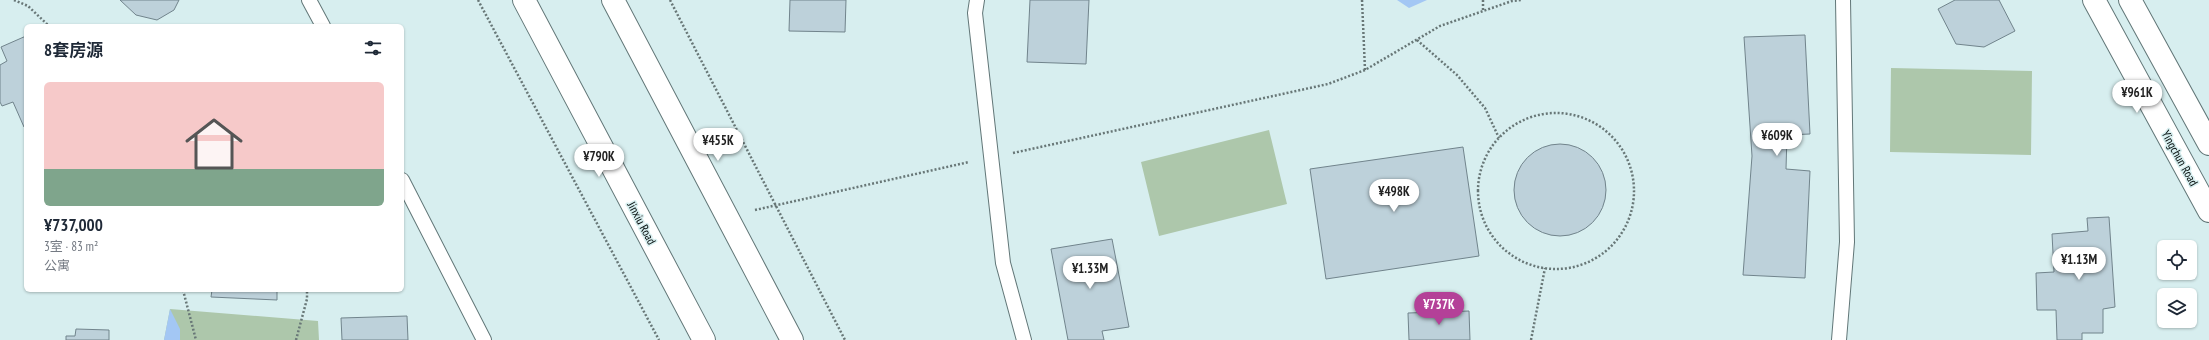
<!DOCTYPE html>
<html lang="zh">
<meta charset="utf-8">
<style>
:root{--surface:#fff;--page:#f6f6f7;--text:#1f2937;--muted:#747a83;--accent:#b44098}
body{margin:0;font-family:"PT Sans Narrow","Noto Sans SC",sans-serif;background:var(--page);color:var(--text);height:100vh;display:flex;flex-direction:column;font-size:15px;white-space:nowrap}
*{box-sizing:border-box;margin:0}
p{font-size:13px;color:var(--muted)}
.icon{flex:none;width:22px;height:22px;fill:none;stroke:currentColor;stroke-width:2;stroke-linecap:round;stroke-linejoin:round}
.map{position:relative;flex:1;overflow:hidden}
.details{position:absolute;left:24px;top:24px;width:380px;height:268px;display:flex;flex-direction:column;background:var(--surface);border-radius:6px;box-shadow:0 1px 3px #0004}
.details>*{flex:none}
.buttons{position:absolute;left:2157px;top:240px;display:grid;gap:8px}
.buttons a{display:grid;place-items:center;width:40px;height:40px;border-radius:6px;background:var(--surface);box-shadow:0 1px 3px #0004;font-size:20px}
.price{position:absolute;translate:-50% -34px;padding:0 9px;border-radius:14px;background:#fff;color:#222;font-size:13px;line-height:26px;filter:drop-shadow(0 1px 2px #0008)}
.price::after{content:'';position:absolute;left:50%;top:24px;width:12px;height:9px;margin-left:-6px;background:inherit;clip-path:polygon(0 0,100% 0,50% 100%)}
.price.on{background:var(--accent);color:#fff}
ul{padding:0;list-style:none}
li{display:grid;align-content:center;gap:8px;height:212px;padding:0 20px}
li span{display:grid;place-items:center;height:124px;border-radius:6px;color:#555}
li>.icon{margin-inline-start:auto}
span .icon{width:72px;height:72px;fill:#fffc;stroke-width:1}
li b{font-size:17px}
h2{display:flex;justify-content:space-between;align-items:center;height:48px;padding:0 20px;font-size:17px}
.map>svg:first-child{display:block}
</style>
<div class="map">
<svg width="2209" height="340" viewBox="0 0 2209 340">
<rect width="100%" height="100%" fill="#d7eeef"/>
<path fill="#adc7ab" d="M 1891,68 L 2032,71 L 2031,155 L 1890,152 Z
M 1269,130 L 1287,204 L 1159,236 L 1141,162 Z
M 170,309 L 318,321 L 319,340 L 164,340 Z"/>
<path fill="#a3c7f4" d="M 1397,0 L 1427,0 L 1409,8 Z
M 170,309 L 180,329 L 180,340 L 164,340 Z"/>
<path fill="#bdd1da" stroke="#71848c" d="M 120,0 L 179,0 L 174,10 L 157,20 L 136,15 Z
M 790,0 L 846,0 L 845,32 L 789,31 Z
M 1030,0 L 1089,0 L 1086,64 L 1027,62 Z
M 1955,0 L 1999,0 L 2015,31 L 1984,47 L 1956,44 L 1938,9 Z
M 1805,35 L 1810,134 L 1787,135 L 1786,169 L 1810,171 L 1805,278 L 1743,275 L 1752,156 L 1744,37 Z
M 26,36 L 26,126 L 24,127 L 13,102 L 2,106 L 0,102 L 0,65 L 7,61 L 1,47 Z
M1514 190a46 46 0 1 1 92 0a46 46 0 1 1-92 0Z
M 1463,147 L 1479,256 L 1326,279 L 1310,169 Z
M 2109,217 L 2115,307 L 2103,309 L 2103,333 L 2082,333 L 2082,340 L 2057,340 L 2056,310 L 2037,310 L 2036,273 L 2054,272 L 2052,234 L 2088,231 L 2087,218 Z
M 1112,239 L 1129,327 L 1102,331 L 1104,340 L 1068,340 L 1051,249 Z
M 212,290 L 277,290 L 277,300 L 211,297 Z
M 1469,311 L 1470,340 L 1409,340 L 1408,313 Z
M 407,316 L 408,340 L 342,340 L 341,318 Z
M 76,329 L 109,330 L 109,340 L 66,340 L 66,336 L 75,336 Z"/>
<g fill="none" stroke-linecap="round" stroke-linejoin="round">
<defs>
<path id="lane" d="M 309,0 L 323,26
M 977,0 L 975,13 L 1003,263 L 1024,340
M 402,180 L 484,340
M 1839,340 L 1847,242 L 1843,0"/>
<path id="street" d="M 2094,0 L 2209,211
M 2130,0 L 2209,144"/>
<path id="secondary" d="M 524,0 L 704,340
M 613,0 L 792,340"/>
</defs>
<use href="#lane" stroke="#627778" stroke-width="16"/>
<use href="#street" stroke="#627778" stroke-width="24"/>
<use href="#secondary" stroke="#627778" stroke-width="24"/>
<path stroke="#687777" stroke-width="2.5" stroke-dasharray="2 2" stroke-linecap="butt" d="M 14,0 L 28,6 L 49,26
M 478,0 L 659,340
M 670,0 L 845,340
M 1362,0 L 1365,70
M 1483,0 L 1483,11
M 1417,40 L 1457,75 L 1485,108 L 1499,138
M1478 191a78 78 0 1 1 156 0a78 78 0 1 1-156 0Z
M 1013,153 L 1328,84 L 1365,70 L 1440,26 L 1512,1 L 1522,0
M 755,210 L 969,162
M 183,290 L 196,340
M 296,340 L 307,299 L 307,290
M 1531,340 L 1545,268"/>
<use href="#lane" stroke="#fff" stroke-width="14"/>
<use href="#street" stroke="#fff" stroke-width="22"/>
<use href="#secondary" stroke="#fff" stroke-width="22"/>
</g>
<g text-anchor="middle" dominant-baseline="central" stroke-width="3" stroke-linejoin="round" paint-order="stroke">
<g font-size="12" fill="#060e0e" stroke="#d7eeef">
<text transform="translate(2180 158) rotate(61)">Yingchun Road</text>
<text transform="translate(642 223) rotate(62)">Jinxiu Road</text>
</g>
</g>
</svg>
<div class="buttons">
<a><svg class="icon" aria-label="locate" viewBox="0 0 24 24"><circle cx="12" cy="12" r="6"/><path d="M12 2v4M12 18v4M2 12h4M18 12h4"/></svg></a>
<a><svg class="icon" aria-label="layers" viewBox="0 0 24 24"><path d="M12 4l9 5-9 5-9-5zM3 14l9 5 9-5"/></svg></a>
</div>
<b class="price" style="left:2137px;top:114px">¥961K</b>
<b class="price" style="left:1777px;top:157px">¥609K</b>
<b class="price" style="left:718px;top:162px">¥455K</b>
<b class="price" style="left:599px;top:178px">¥790K</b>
<b class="price" style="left:1394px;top:213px">¥498K</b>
<b class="price" style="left:2079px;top:281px">¥1.13M</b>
<b class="price" style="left:1090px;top:290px">¥1.33M</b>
<b class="price on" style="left:1439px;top:326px">¥737K</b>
<section class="details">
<h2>8套房源<svg class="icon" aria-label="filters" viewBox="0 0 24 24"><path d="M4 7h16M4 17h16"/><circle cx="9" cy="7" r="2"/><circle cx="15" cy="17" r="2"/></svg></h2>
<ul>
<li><span style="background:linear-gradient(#f6c9c9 70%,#7fa58c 0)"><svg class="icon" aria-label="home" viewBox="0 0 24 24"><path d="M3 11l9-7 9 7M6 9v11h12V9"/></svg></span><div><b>¥737,000</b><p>3室 · 83 m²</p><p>公寓</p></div></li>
</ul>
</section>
</div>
